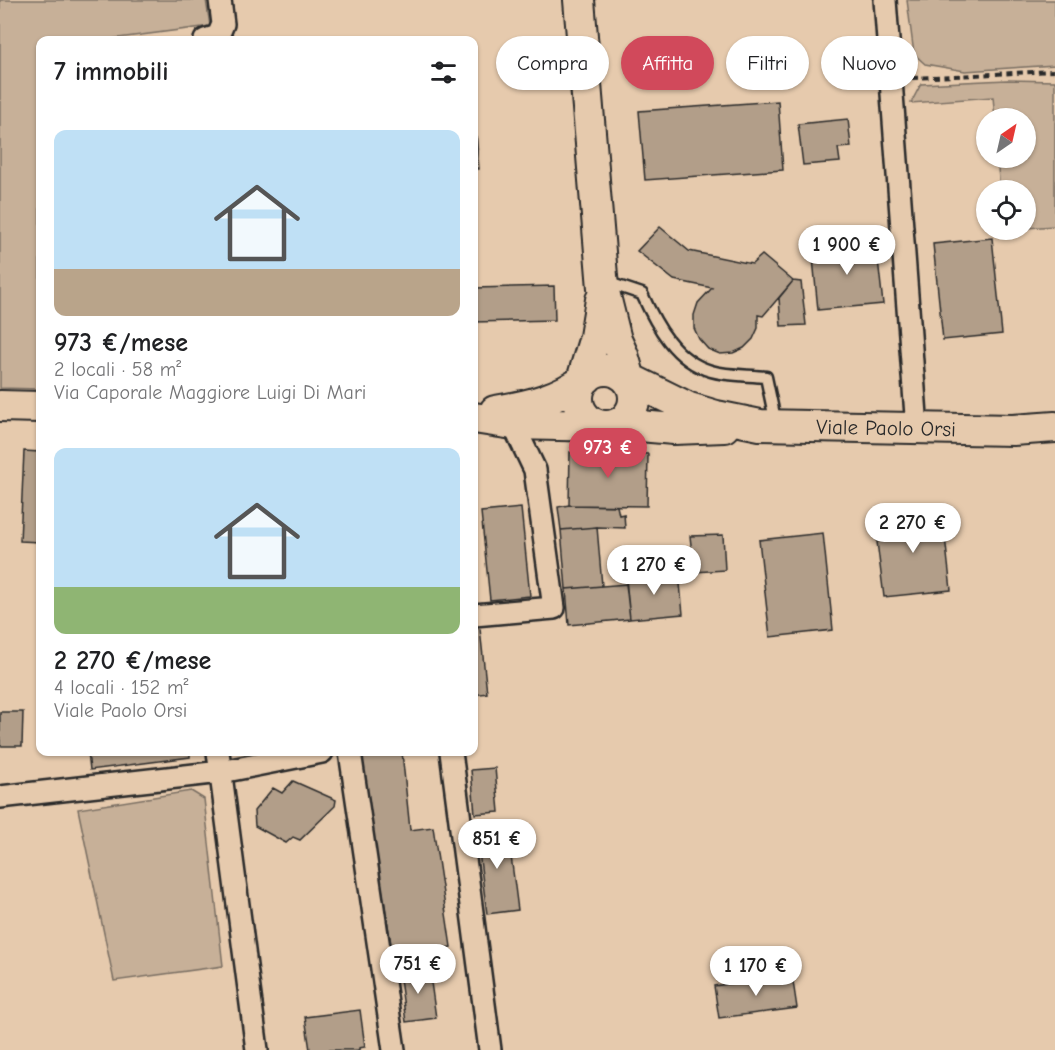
<!DOCTYPE html>
<html lang="it">
<meta charset="utf-8">
<style>
:root{--surface:#fff;--page:#f2f2f2;--text:#202124;--muted:#757577;--accent:#d1495b}
body{margin:0;font-family:"Comic Neue",sans-serif;background:var(--page);color:var(--text);height:100vh;display:flex;flex-direction:column;font-size:22px;white-space:nowrap}
*{box-sizing:border-box;margin:0}
p{font-size:20px;color:var(--muted)}
.icon{flex:none;width:33px;height:33px;fill:none;stroke:currentColor;stroke-width:2;stroke-linecap:round;stroke-linejoin:round}
.map{position:relative;flex:1;overflow:hidden}
.drawer{position:absolute;left:36px;top:36px;width:442px;height:720px;display:flex;flex-direction:column;background:var(--surface);border-radius:12px;box-shadow:0 2px 4px #0004}
.drawer>*{flex:none}
.top-card{position:absolute;left:496px;top:36px;width:468px;height:54px;display:flex;gap:12px}
.needle{width:39px;rotate:34deg}
.controls{position:absolute;left:976px;top:108px;display:grid;gap:12px}
.controls a{display:grid;place-items:center;width:60px;height:60px;border-radius:50%;background:var(--surface);box-shadow:0 2px 4px #0004;font-size:30px}
.price{position:absolute;translate:-50% -51px;padding:0 14px;border-radius:21px;background:#fff;color:#222;font-size:20px;line-height:39px;filter:drop-shadow(0 2px 3px #0008)}
.price::after{content:'';position:absolute;left:50%;top:36px;width:18px;height:14px;margin-left:-9px;background:inherit;clip-path:polygon(0 0,100% 0,50% 100%)}
.price.active{background:var(--accent);color:#fff}
ul{padding:0;list-style:none}
li{display:grid;align-content:center;gap:12px;height:318px;padding:0 18px}
li span{display:grid;place-items:center;height:186px;border-radius:12px;color:#555}
li>.icon{margin-inline-start:auto}
span .icon{width:108px;height:108px;fill:#fffc;stroke-width:1}
li b{font-size:26px}
h2{display:flex;justify-content:space-between;align-items:center;height:72px;padding:0 18px;font-size:26px}
.pill{padding:0 21px;border-radius:27px;background:var(--surface);box-shadow:0 2px 4px #0004;font-size:21px;line-height:54px}
.pill.active{background:var(--accent);color:#fff}
.map>svg:first-child{display:block}
</style>
<div class="map">
<svg width="1055" height="1050" viewBox="0 0 1055 1050">
<rect width="100%" height="100%" fill="#e6caad"/>
<filter id="ink" filterUnits="userSpaceOnUse"><feTurbulence type="fractalNoise" baseFrequency=".0167" numOctaves="2"/><feDisplacementMap in="SourceGraphic" scale="12" xChannelSelector="R" yChannelSelector="G"/><feConvolveMatrix kernelMatrix="1 2 1 2 8 2 1 2 1" color-interpolation-filters="sRGB"/></filter>
<g filter="url(#ink)">
<path fill="#c7b098" stroke="#796e62" stroke-width="1.5" d="M 0,0 L 206,0 L 210,26 L 103,40 L 40,40 L 40,389 L 0,388 Z
M 907,0 L 1055,0 L 1055,65 L 965,71 L 925,64 L 914,54 Z
M 1007,80 L 1055,81 L 1055,226 L 1026,228 L 1026,190 L 1000,190 L 997,158 L 1026,158 L 1026,118 L 995,118 L 993,97 L 911,103 L 921,84 Z
M 191,791 L 204,799 L 223,966 L 114,981 L 78,809 Z"/>
<path fill="#b29e89" stroke="#2b2b2b" stroke-width="1.5" d="M 778,101 L 783,170 L 645,180 L 639,111 Z
M 474,107 L 479,169 L 474,169 Z
M 848,119 L 851,147 L 838,148 L 840,162 L 803,165 L 798,124 Z
M 660,227 L 689,251 L 752,264 L 762,255 L 793,281 L 763,316 L 758,315 L 758,328 L 753,339 L 744,348 L 733,353 L 720,354 L 708,349 L 699,339 L 694,328 L 694,315 L 698,303 L 712,288 L 674,280 L 637,251 Z
M 992,238 L 1002,334 L 943,340 L 933,244 Z
M 876,242 L 883,304 L 818,310 L 812,248 Z
M 793,281 L 801,282 L 806,325 L 781,326 L 779,298 Z
M 554,286 L 555,320 L 474,322 L 474,288 Z
M 24,451 L 40,452 L 40,542 L 20,541 Z
M 570,452 L 648,454 L 647,506 L 569,505 Z
M 569,505 L 617,506 L 619,515 L 624,514 L 625,528 L 597,527 L 561,530 L 558,507 Z
M 521,508 L 530,596 L 490,600 L 481,512 Z
M 942,510 L 951,590 L 884,597 L 874,518 Z
M 597,527 L 602,586 L 566,589 L 561,530 Z
M 823,533 L 833,630 L 770,637 L 759,540 Z
M 723,535 L 725,570 L 694,572 L 690,536 Z
M 679,574 L 683,614 L 630,619 L 626,579 Z
M 626,584 L 630,619 L 569,625 L 566,589 Z
M 480,629 L 487,693 L 474,695 L 474,630 Z
M 0,712 L 23,712 L 22,746 L 0,746 Z
M 88,752 L 190,752 L 190,757 L 90,770 Z
M 370,752 L 402,752 L 410,830 L 433,827 L 451,947 L 393,956 L 360,753 Z
M 495,768 L 499,812 L 475,814 L 471,770 Z
M 293,781 L 336,800 L 335,806 L 300,840 L 293,837 L 286,843 L 255,826 L 254,811 L 273,788 L 282,793 Z
M 507,825 L 518,910 L 487,914 L 476,829 Z
M 429,968 L 436,1018 L 406,1022 L 399,972 Z
M 792,975 L 797,1008 L 719,1018 L 714,986 Z
M 360,1010 L 365,1047 L 359,1048 L 359,1050 L 310,1050 L 305,1017 Z"/>
<g fill="none" stroke-linecap="round" stroke-linejoin="round">
<defs>
<path id="lane" d="M 606,282 L 642,294 C 656,325 675,361 711,371 C 728,376 749,375 766,377 L 776,424"/>
<path id="street" d="M 885,0 L 917,429
M 205,40 L 218,36 L 223,24 L 220,0
M 474,615 L 554,608 L 535,470 L 513,424
M 218,752 L 257,1050
M 350,752 L 394,1050
M 451,752 L 490,1050
M 0,797 L 221,772 L 322,752"/>
<path id="secondary" d="M 579,0 L 603,288 L 616,340 L 623,355 L 634,393
M578 398a28 28 0 1 1 56 0a28 28 0 1 1-56 0Z
M 620,374 L 689,408 L 716,416 L 760,425 L 1013,430 L 1055,427
M 579,390 L 595,337 L 601,300
M 0,406 L 40,407
M 495,411 C 530,406 559,398 587,378
M 474,418 L 513,424 L 605,426
M 617,424 L 674,429 L 724,427"/>
</defs>
<use href="#lane" stroke="#2b2b2b" stroke-width="15"/>
<use href="#street" stroke="#2b2b2b" stroke-width="26"/>
<use href="#secondary" stroke="#2b2b2b" stroke-width="34"/>
<path stroke="#2b2b2b" stroke-width="4" stroke-dasharray="6 4.5" stroke-linecap="butt" d="M 912,78 L 1055,71"/>
<use href="#lane" stroke="#e6caad" stroke-width="10"/>
<use href="#street" stroke="#e6caad" stroke-width="21"/>
<use href="#secondary" stroke="#e6caad" stroke-width="30"/>
</g>
</g>
<g text-anchor="middle" dominant-baseline="central" stroke-width="4.5" stroke-linejoin="round" paint-order="stroke">
<g font-size="21" fill="#2b2b2b" stroke="#e6caad">
<text transform="translate(886 428) rotate(1)">Viale Paolo Orsi</text>
</g>
</g>
</svg>
<div class="controls">
<a><svg class="needle" viewBox="-14 -14 28 28"><path d="M0-13l5 13h-10z" fill="#e53935"/><path d="M0 13l5-13h-10z" fill="#757577"/></svg></a>
<a><svg class="icon" aria-label="locate" viewBox="0 0 24 24"><circle cx="12" cy="12" r="6"/><path d="M12 2v4M12 18v4M2 12h4M18 12h4"/></svg></a>
</div>
<b class="price" style="left:847px;top:276px">1 900 €</b>
<b class="price active" style="left:608px;top:479px">973 €</b>
<b class="price" style="left:913px;top:554px">2 270 €</b>
<b class="price" style="left:654px;top:596px">1 270 €</b>
<b class="price" style="left:497px;top:870px">851 €</b>
<b class="price" style="left:418px;top:995px">751 €</b>
<b class="price" style="left:756px;top:997px">1 170 €</b>
<div class="top-card">
<a class="pill">Compra</a>
<a class="pill active">Affitta</a>
<a class="pill">Filtri</a>
<a class="pill">Nuovo</a>
</div>
<section class="drawer">
<h2>7 immobili<svg class="icon" aria-label="filters" viewBox="0 0 24 24"><path d="M4 7h16M4 17h16"/><circle cx="9" cy="7" r="2"/><circle cx="15" cy="17" r="2"/></svg></h2>
<ul>
<li><span style="background:linear-gradient(#bfe0f5 75%,#b9a48a 0)"><svg class="icon" aria-label="home" viewBox="0 0 24 24"><path d="M3 11l9-7 9 7M6 9v11h12V9"/></svg></span><div><b>973 €/mese</b><p>2 locali · 58 m²</p><p>Via Caporale Maggiore Luigi Di Mari</p></div></li>
<li><span style="background:linear-gradient(#bfe0f5 75%,#8fb573 0)"><svg class="icon" aria-label="home" viewBox="0 0 24 24"><path d="M3 11l9-7 9 7M6 9v11h12V9"/></svg></span><div><b>2 270 €/mese</b><p>4 locali · 152 m²</p><p>Viale Paolo Orsi</p></div></li>
</ul>
</section>
</div>
